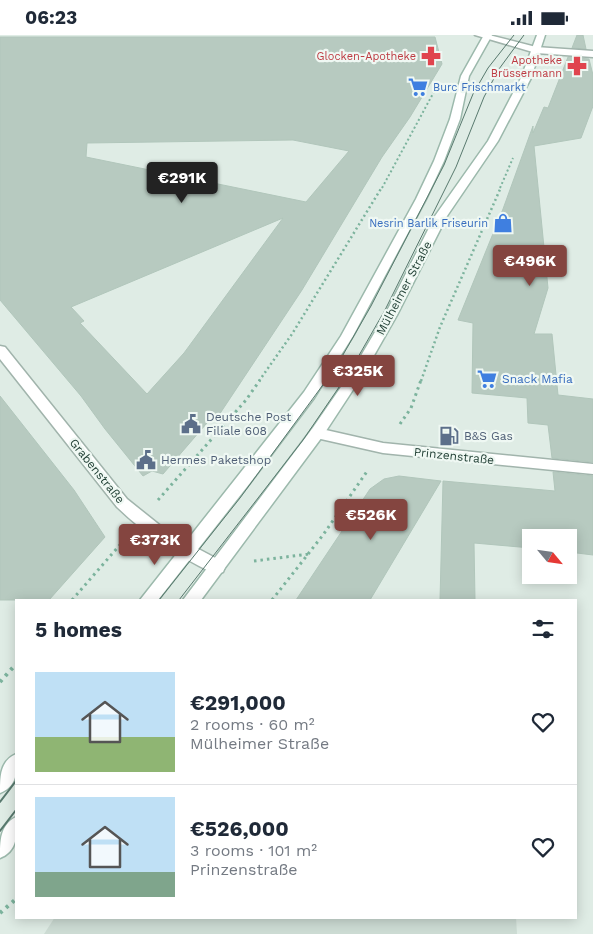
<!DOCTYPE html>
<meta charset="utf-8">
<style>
:root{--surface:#fff;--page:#f6f6f7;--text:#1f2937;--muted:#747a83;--line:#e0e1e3;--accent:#844540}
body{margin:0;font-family:"Work Sans",sans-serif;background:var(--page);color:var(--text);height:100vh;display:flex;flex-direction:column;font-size:19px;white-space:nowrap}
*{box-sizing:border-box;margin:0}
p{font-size:16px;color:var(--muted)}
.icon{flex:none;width:28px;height:28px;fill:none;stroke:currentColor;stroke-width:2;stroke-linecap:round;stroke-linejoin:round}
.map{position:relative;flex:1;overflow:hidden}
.details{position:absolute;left:15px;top:564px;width:562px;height:320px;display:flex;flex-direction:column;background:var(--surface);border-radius:0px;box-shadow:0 2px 12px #0003}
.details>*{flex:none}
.needle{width:32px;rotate:119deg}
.fabs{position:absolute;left:522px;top:494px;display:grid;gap:10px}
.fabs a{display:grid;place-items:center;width:55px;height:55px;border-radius:0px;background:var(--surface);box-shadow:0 2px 12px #0003;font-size:25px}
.price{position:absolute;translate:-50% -42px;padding:0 11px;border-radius:5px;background:var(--accent);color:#fff;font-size:16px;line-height:32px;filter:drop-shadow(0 1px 2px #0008)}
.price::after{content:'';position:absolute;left:50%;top:30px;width:15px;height:11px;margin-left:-8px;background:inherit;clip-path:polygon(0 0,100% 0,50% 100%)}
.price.on{background:#222;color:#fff}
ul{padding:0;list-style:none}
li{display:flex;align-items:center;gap:15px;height:125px;padding:0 20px}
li+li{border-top:1px solid var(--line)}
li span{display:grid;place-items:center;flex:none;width:140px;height:100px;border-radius:0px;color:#555}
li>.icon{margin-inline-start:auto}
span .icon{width:60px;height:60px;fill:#fffc;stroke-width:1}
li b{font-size:21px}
h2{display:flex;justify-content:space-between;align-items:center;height:60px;padding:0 20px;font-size:21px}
.status{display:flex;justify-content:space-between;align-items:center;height:35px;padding:0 25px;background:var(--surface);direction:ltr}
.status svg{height:14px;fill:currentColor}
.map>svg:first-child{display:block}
</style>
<div class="status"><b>06:23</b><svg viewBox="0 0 49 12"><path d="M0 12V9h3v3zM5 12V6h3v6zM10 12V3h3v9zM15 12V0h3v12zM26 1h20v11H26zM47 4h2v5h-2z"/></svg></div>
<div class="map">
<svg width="593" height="899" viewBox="0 0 593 899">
<rect width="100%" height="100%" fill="#dfece5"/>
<path fill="#cddcd4" d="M 55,882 L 516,882 L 517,899 L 44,899 Z"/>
<path fill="#b7cac0" stroke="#b1c6bb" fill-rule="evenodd" d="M 577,0 L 583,0 L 586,14 L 572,13 Z
M 0,2 L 435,2 L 442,29 L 410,82 L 382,122 L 302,255 L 217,383 L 213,381 L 163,439 L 152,436 L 143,441 L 105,394 L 81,361 L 0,265 ZM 293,105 L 349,116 L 306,167 L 86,122 L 87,108 ZM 283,183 L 184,318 L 147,359 L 80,288 L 84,286 L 71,272 Z
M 568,22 L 589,24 L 593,40 L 593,71 L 581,103 L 534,111 L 548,253 L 534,299 L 552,299 L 558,360 L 593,364 L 593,427 L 552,423 L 548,390 L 528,388 L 527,363 L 472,358 L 473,288 L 458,285 L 503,174 L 533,91 L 533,98 L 544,72 L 548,73 Z
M 0,361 L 74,455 L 105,502 L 49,565 L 0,565 Z
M 553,437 L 593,441 L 593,520 L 569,517 L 569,502 L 531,502 L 531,513 L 474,508 L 475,565 L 440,565 L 443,446 L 555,456 Z
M 399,441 L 441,446 L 370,565 L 296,565 L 370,454 L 384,444 Z"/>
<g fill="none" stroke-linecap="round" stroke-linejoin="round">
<defs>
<path id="minor" d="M 475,0 L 489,0 L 536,12 L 593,16 L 593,22 L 536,18 Z
M 0,311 L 5,312 L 127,464 L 172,500 L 223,527 L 225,532 L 223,537 L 217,539 L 211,537 C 176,520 145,499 117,472 L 0,324 Z
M 317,393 L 383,408 L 593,429 L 593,439 L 383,418 L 312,402 L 310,398 L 312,394 Z"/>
<path id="secondary" d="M 484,0 L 492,0 L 469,41 L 460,84 L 444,126 L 426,164 L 353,301 L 314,363 L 250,448 L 158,565 L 140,565 L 304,357 L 341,301 L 416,164 L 434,126 L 450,84 L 461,41 Z
M 537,0 L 545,0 L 531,43 L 498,106 L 447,181 L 397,280 L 364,338 L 322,402 L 201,565 L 183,565 L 312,394 L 352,336 L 385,280 L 435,181 L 488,106 L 521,43 Z
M 16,719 C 17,735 18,751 0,758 C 0,742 0,726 16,719 Z
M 16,782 C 17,799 18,816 0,823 C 0,806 0,790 16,782 Z"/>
</defs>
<use href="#minor" stroke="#a1b4ac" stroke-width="3"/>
<use href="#secondary" stroke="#9cb9ac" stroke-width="3"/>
<path stroke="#7cb39d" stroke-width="2" stroke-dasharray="2 2.5" stroke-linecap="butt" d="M 382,153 L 436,53
M 500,153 L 513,123"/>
<path stroke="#7cb39d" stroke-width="2.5" stroke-dasharray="2 3" stroke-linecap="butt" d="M 259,346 L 292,299 L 382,152
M 421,346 L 440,292 L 501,152"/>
<path stroke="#7cb39d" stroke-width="3" stroke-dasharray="2.5 4" stroke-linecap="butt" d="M 400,389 L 411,373 L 421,345
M 158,465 L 246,365 L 260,345
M 254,526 L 309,519
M 72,565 L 125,504
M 272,565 L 323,500 L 368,435"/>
<path stroke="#7cb39d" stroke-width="4" stroke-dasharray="3 5" stroke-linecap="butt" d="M 0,647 L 16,629
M 0,878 L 16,864"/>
<use href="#minor" fill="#fff" fill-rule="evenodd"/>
<use href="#secondary" fill="#fff" fill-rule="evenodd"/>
<path stroke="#58796e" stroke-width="1" d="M 159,565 L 240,463 L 336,332 L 371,271 L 444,130 L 473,59 L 488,33 L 514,0
M 179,565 L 303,405 L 350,336 L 385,275 L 456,132 L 484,62 L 499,34 L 524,0"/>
<path stroke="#58796e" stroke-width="2" d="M 0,767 L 16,746
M 0,796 L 16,775"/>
</g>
<defs>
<symbol id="pharmacy-bare" viewBox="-9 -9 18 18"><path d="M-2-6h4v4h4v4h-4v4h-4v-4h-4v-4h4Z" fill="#e0444e" stroke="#eff8f3" stroke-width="2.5" paint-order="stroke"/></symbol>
<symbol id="supermarket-bare" viewBox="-9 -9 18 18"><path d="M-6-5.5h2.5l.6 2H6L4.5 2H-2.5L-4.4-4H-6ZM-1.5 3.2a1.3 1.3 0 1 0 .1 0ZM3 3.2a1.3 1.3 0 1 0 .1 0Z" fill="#3f7fe0" stroke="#eff8f3" stroke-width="2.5" paint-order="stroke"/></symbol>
<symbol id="shop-bare" viewBox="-9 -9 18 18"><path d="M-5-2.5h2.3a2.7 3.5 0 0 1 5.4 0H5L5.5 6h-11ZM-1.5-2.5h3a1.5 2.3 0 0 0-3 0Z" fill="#3f7fe0" stroke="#eff8f3" stroke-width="2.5" paint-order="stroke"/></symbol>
<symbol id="civic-bare" viewBox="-9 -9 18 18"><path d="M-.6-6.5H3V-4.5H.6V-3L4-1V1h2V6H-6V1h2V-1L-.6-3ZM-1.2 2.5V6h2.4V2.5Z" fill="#5c6f8a" stroke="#eff8f3" stroke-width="2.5" paint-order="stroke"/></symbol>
<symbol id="fuel-bare" viewBox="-9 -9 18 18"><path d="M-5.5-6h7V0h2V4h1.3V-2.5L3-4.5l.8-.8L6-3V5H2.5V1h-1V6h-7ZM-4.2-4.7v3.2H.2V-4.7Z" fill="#5c6f8a" stroke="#eff8f3" stroke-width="2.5" paint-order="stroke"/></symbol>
</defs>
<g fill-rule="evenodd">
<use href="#pharmacy-bare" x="417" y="7" width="28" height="28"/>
<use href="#pharmacy-bare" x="563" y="17" width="28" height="28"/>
<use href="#supermarket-bare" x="404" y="38" width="28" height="28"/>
<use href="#shop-bare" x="489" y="174" width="28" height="28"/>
<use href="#supermarket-bare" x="473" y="330" width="28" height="28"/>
<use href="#civic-bare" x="177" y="375" width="28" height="28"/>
<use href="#fuel-bare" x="435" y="387" width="28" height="28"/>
<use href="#civic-bare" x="132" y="411" width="28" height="28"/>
</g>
<g text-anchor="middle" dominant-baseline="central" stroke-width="4.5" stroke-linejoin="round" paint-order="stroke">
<g font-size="11" fill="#be3a42" stroke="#eff8f3" text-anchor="end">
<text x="416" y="21">Glocken-Apotheke</text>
<text x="562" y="25">Apotheke<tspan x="562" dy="13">Brüssermann</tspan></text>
</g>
<g font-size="11" fill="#366cbe" stroke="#eff8f3" text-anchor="start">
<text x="433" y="52">Burc Frischmarkt</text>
<text x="488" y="188" text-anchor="end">Nesrin Barlik Friseurin</text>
</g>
<g font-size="12" fill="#1e3d32" stroke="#eff8f3">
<text transform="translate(404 253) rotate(-62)">Mülheimer Straße</text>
<text transform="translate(454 421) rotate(6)">Prinzenstraße</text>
<text transform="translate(97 436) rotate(51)">Grabenstraße</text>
</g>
<g font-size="12" fill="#366cbe" stroke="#eff8f3" text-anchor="start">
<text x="502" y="344">Snack Mafia</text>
</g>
<g font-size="12" fill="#4e5e75" stroke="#eff8f3" text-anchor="start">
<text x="206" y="382">Deutsche Post<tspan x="206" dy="14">Filiale 608</tspan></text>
<text x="464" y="401">B&amp;S Gas</text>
<text x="161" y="425">Hermes Paketshop</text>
</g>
</g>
</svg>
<div class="fabs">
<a><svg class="needle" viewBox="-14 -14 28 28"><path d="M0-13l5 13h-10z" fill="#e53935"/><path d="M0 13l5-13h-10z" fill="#747a83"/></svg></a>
</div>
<b class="price on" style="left:182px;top:169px">€291K</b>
<b class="price" style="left:530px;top:252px">€496K</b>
<b class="price" style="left:358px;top:362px">€325K</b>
<b class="price" style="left:371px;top:506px">€526K</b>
<b class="price" style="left:155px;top:531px">€373K</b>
<section class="details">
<h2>5 homes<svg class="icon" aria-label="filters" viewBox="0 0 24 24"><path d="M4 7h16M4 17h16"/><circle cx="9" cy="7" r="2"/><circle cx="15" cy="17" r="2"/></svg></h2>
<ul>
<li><span style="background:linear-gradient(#bfe0f5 65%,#8fb573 0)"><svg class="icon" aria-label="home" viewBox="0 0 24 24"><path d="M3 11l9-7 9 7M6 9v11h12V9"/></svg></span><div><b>€291,000</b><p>2 rooms · 60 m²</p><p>Mülheimer Straße</p></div><svg class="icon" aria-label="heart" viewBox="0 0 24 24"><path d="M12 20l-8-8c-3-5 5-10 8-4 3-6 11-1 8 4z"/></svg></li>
<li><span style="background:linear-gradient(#bfe0f5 75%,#7fa58c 0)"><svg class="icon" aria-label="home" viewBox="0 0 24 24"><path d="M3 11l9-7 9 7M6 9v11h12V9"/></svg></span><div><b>€526,000</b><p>3 rooms · 101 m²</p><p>Prinzenstraße</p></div><svg class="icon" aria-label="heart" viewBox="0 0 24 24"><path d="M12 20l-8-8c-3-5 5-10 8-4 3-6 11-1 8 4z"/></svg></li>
</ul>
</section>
</div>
